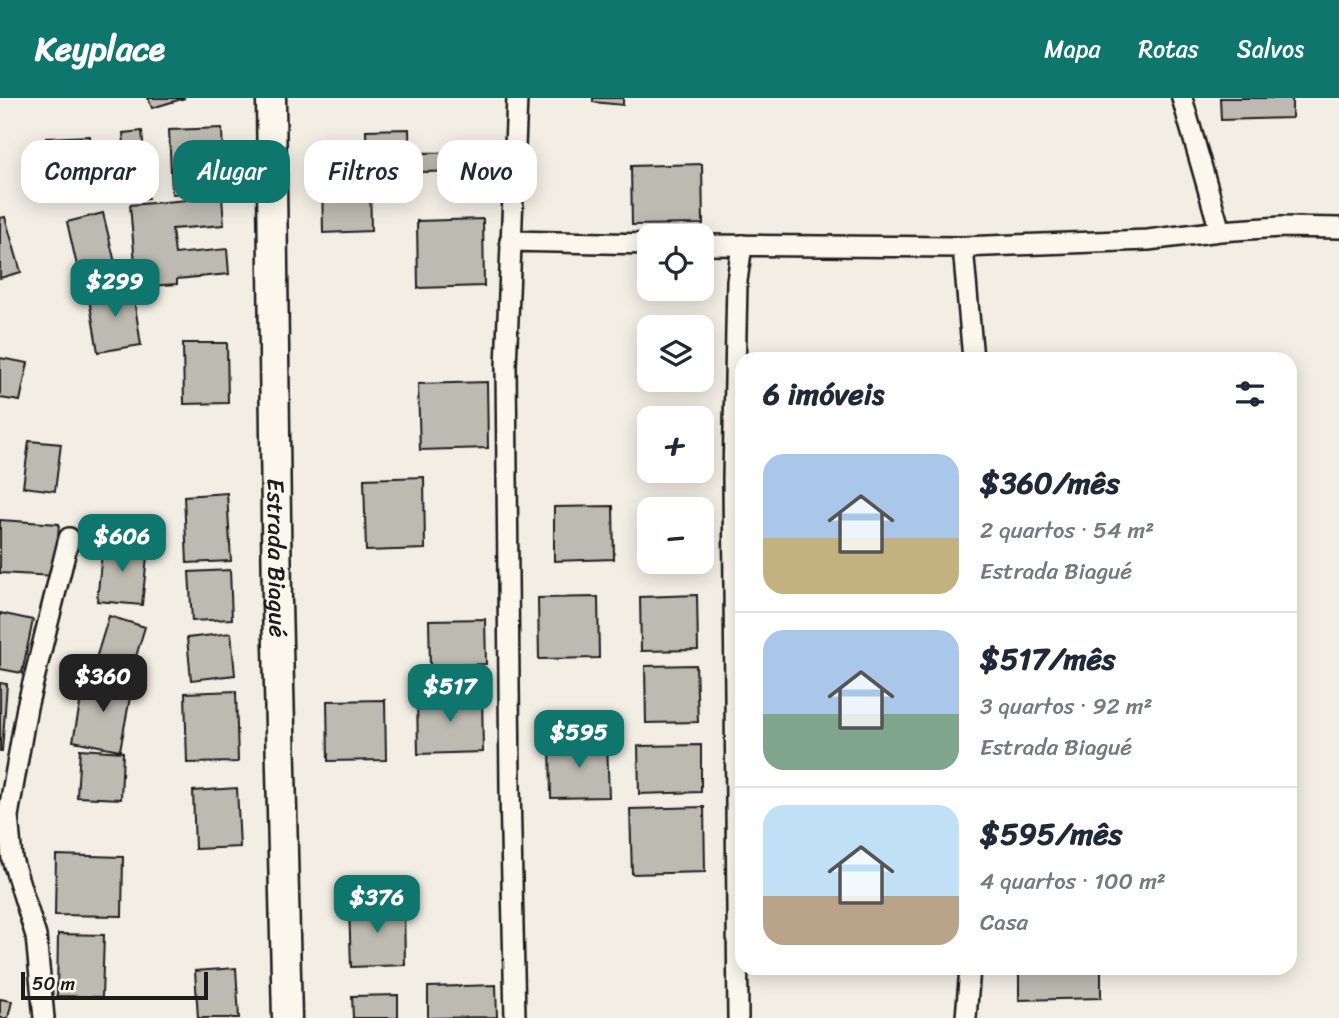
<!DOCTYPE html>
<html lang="pt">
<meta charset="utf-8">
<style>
:root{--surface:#fff;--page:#f6f6f7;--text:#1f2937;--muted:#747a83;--line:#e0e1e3;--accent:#0f766e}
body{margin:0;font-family:Sriracha,sans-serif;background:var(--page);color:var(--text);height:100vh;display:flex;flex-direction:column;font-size:26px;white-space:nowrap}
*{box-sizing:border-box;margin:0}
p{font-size:23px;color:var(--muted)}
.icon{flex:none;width:38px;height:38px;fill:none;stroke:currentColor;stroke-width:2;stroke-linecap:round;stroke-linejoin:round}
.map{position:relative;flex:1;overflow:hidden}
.drawer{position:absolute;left:735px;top:254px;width:562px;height:623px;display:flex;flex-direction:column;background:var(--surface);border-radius:21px;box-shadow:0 4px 18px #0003}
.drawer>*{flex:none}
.hud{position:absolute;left:21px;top:42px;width:609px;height:63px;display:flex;gap:14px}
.buttons{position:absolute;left:637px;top:126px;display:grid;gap:14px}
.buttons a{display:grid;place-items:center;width:77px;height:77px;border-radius:14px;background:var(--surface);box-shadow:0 4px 18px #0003;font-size:35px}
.scale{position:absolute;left:21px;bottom:18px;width:187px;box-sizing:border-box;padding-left:7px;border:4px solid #1c1c1c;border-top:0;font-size:19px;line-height:24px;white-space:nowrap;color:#1c1c1c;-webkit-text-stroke:5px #fbf7ec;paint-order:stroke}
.price{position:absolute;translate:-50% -60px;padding:0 16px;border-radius:14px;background:var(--accent);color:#fff;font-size:23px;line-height:46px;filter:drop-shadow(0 2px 4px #0008)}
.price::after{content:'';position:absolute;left:50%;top:42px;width:21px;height:16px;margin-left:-10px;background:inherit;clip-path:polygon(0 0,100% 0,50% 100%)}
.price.on{background:#222;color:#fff}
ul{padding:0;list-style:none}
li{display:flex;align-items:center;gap:21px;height:175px;padding:0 28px}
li+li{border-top:2px solid var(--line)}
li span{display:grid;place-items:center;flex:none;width:196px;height:140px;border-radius:21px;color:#555}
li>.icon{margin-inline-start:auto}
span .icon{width:84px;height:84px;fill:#fffc;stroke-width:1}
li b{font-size:30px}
h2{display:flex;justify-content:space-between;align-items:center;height:84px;padding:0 28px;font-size:30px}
.tag{padding:0 24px;border-radius:21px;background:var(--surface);box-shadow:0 4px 18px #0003;font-size:24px;line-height:63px}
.tag.on{background:var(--accent);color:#fff}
header{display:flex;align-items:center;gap:42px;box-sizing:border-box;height:98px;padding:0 35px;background:var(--accent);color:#fff}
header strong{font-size:33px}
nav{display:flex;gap:38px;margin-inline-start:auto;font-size:24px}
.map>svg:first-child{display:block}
</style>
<header>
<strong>Keyplace</strong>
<nav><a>Mapa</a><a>Rotas</a><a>Salvos</a></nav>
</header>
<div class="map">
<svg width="1339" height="920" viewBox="0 0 1339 920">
<rect width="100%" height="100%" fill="#f2eee4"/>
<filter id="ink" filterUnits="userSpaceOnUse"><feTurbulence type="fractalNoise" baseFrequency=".0143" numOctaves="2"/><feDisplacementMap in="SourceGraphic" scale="14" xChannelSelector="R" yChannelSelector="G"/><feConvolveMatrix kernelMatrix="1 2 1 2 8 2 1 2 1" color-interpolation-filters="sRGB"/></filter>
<g filter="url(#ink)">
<path fill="#bdbab1" stroke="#1c1c1c" stroke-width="2" d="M 148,0 L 185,0 L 152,10 Z
M 593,0 L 623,0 L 623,7 L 593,4 Z
M 1220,0 L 1292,0 L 1292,20 L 1221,22 Z
M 222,30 L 224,93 L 172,96 L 169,32 Z
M 409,31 L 410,73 L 367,74 L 366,32 Z
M 142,33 L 148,100 L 129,101 L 123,35 Z
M 90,38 L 93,94 L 49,96 L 46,40 Z
M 487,54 L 488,73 L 416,74 L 416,55 Z
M 702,66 L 703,126 L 632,127 L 631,68 Z
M 370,79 L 371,133 L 323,135 L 322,80 Z
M 222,99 L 224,127 L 172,131 L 175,156 L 227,151 L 229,176 L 177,181 L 177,186 L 137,189 L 130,107 Z
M 103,115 L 117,173 L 80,181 L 67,124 Z
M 5,119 L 21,174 L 0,180 L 0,120 Z
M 483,121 L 484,188 L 418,190 L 417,123 Z
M 132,188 L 141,247 L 98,254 L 88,195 Z
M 183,245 L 227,245 L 228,305 L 184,306 Z
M 0,260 L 28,265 L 20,303 L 0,300 Z
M 487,284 L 488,350 L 420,352 L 418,286 Z
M 29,343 L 61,346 L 55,393 L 23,389 Z
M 424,379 L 425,451 L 366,453 L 364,381 Z
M 227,395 L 231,463 L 187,465 L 184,398 Z
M 613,408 L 614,461 L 554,463 L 554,409 Z
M 0,422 L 59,426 L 55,478 L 0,475 Z
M 103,445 L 148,449 L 142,507 L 97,503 Z
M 230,472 L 232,521 L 192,523 L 189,474 Z
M 697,497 L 698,552 L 641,553 L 640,499 Z
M 598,499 L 599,560 L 539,561 L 538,500 Z
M 0,515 L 33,522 L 22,575 L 0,571 Z
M 109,518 L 145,529 L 130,578 L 94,567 Z
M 485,521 L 486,566 L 430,568 L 429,522 Z
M 231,535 L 235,577 L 191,582 L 187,540 Z
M 696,567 L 698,624 L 646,625 L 645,568 Z
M 85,580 L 132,589 L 120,652 L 73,643 Z
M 0,585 L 7,586 L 2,653 L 0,653 Z
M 236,593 L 238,664 L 187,665 L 185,595 Z
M 482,596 L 483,654 L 418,656 L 417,597 Z
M 385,602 L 386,662 L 328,663 L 327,603 Z
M 607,644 L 609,699 L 551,700 L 550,645 Z
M 701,647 L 701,694 L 639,696 L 638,648 Z
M 80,651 L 123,654 L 121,701 L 77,699 Z
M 237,690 L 240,749 L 195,751 L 193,693 Z
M 704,709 L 705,774 L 632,776 L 630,711 Z
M 56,757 L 123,759 L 122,818 L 55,817 Z
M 404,806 L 405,867 L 351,869 L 349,808 Z
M 58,836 L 104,837 L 102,899 L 57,898 Z
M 236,870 L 239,920 L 198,920 L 195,873 Z
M 1019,870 L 1101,870 L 1101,900 L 1019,902 Z
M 496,887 L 497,919 L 428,920 L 428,889 Z
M 398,897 L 398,920 L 353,920 L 352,898 Z
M 0,901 L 12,903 L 8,920 L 0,920 Z"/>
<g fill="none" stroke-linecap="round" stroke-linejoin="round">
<defs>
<path id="street" d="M 1182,0 L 1220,133
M 510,143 L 649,146
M 702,147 L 963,149 L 1148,142 L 1220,133 L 1281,129 L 1339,130
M 963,149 L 973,261
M 44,920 L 36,838 L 12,761 L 8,718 L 27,609 L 69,440
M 515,920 L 510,691 L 506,269 L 517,0
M 738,920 L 733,380 L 737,183 L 742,147
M 966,920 L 970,870"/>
<g id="secondary">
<path id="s1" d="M 271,0 L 277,505 L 287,920"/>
</g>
</defs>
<use href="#street" stroke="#1c1c1c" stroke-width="24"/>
<use href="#secondary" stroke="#1c1c1c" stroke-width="33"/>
<use href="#street" stroke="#fbf7ec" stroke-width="19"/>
<use href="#secondary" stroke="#fbf7ec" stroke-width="28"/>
</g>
</g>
<g text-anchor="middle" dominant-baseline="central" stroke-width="5" stroke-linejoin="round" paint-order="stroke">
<g font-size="24" fill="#1c1c1c" stroke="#fbf7ec">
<text stroke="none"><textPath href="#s1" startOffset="460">Estrada Biagué</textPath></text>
</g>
</g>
</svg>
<div class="buttons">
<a><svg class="icon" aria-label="locate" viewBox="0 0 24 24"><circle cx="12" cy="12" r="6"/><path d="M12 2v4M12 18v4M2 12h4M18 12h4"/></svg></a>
<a><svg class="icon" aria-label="layers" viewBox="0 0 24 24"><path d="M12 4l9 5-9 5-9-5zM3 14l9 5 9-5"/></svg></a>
<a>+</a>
<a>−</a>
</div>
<div class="scale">50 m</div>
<b class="price" style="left:115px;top:221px">$299</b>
<b class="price" style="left:122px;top:476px">$606</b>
<b class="price on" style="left:103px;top:616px">$360</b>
<b class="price" style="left:450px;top:626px">$517</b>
<b class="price" style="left:579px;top:672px">$595</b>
<b class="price" style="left:377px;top:837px">$376</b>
<div class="hud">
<a class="tag">Comprar</a>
<a class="tag on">Alugar</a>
<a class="tag">Filtros</a>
<a class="tag">Novo</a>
</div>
<section class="drawer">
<h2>6 imóveis<svg class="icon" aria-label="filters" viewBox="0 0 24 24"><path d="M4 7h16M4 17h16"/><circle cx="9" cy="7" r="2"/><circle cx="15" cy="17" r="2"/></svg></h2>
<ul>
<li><span style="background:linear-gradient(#a9c7e8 60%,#c2b280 0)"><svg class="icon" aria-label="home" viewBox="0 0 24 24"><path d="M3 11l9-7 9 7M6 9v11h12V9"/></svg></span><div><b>$360/mês</b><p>2 quartos · 54 m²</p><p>Estrada Biagué</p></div></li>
<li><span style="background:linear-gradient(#a9c7e8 60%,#7fa58c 0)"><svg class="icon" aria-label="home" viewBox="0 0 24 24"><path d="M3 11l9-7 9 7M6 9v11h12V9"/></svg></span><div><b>$517/mês</b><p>3 quartos · 92 m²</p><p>Estrada Biagué</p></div></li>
<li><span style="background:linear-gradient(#bfe0f5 65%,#b9a48a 0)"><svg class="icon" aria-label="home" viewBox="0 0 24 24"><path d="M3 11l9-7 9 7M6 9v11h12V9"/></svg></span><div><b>$595/mês</b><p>4 quartos · 100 m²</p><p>Casa</p></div></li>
</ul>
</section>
</div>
